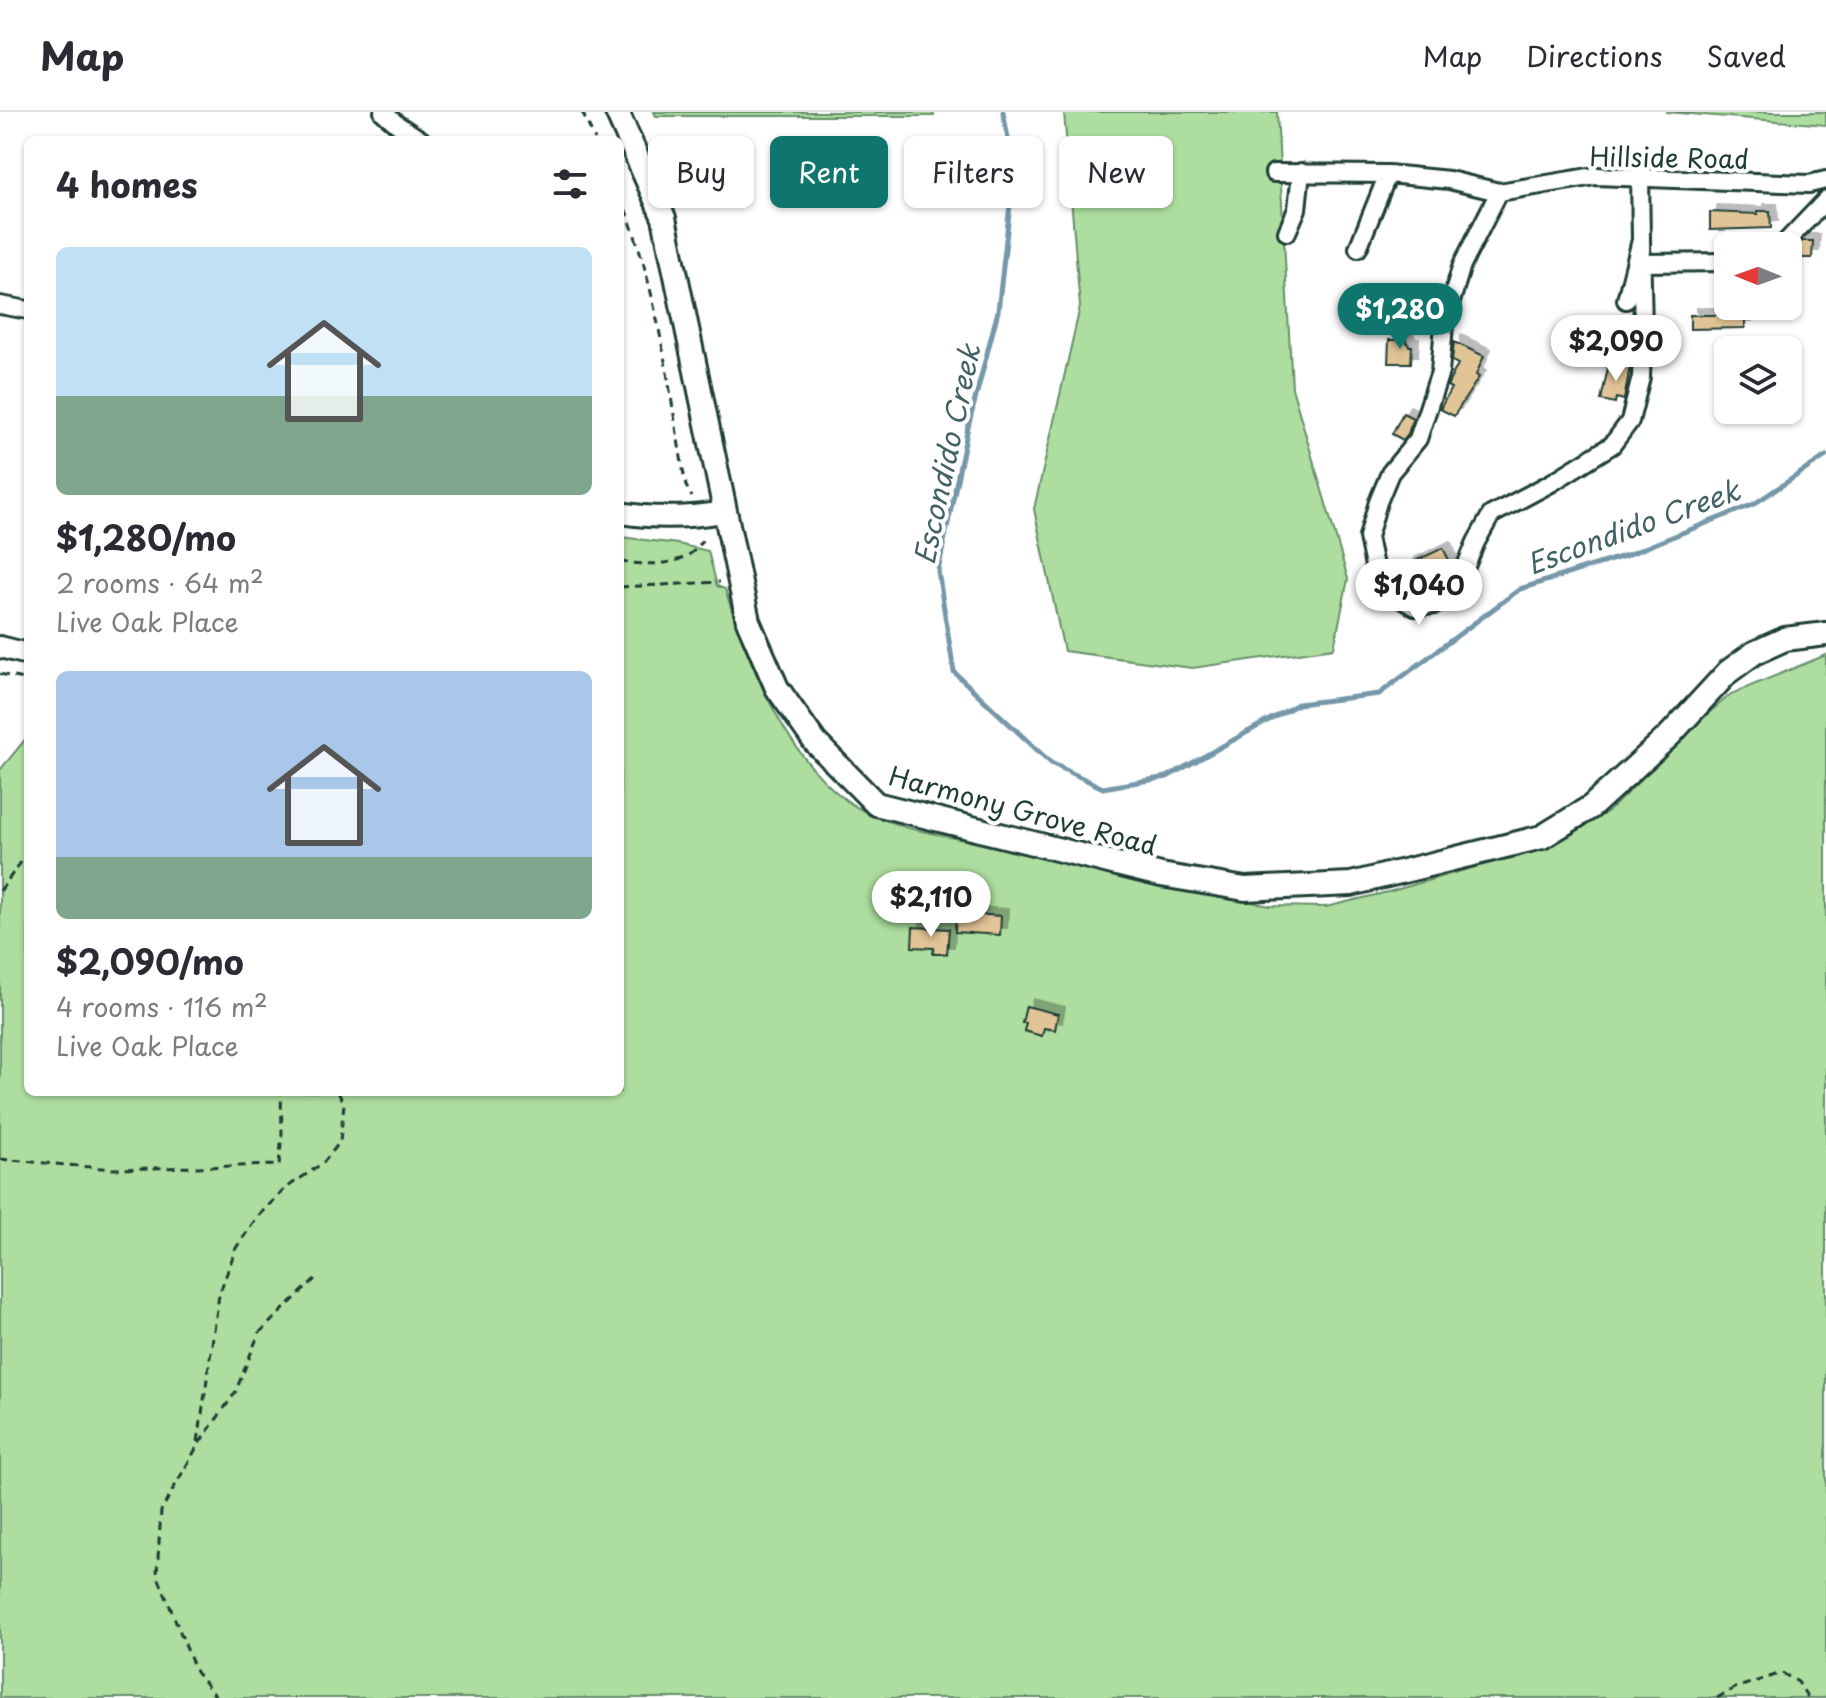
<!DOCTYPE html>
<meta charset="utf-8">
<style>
:root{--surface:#fff;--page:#f7f7f7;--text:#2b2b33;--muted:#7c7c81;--line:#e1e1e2;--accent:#0f766e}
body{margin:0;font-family:"Playpen Sans",sans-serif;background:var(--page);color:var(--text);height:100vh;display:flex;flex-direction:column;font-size:30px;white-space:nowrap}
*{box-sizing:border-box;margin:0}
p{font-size:26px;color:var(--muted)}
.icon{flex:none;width:44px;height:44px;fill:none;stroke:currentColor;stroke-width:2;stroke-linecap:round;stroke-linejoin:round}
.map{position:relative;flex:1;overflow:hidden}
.sheet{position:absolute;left:24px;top:24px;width:600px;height:960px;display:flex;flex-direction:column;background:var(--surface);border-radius:12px;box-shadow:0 2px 6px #0004}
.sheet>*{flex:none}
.guide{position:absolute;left:648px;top:24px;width:760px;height:72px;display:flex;gap:16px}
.needle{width:52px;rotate:271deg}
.buttons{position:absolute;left:1714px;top:120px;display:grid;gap:16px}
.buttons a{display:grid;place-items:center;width:88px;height:88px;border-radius:12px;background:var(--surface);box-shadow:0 2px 6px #0004;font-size:40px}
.price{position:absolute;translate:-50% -68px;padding:0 18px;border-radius:28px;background:#fff;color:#222;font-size:26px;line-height:52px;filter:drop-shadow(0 2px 4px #0008)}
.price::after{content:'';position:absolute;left:50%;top:48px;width:24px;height:18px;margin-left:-12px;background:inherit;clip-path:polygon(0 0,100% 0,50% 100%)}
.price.selected{background:var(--accent);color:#fff}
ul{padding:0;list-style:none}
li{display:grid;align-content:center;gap:16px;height:424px;padding:0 32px}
li span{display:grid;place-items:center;height:248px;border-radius:12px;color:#555}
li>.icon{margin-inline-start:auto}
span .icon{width:144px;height:144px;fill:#fffc;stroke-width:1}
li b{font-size:34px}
h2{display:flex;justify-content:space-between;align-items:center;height:96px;padding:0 32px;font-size:34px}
.chip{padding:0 28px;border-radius:12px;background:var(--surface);box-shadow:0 2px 6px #0004;font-size:28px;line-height:72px}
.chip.selected{background:var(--accent);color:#fff}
header{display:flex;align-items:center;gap:48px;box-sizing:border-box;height:112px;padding:0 40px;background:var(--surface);border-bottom:2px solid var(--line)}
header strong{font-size:38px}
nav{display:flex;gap:44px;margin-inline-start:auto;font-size:28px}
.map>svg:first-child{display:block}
</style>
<header>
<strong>Map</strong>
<nav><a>Map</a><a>Directions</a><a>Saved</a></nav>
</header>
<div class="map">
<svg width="1826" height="1586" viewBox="0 0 1826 1586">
<defs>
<filter id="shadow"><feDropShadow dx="7" dy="-7" stdDeviation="0" flood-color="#0004"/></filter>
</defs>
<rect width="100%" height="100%" fill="#fff"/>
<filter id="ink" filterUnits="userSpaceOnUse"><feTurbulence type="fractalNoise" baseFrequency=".0125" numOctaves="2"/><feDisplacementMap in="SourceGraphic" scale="16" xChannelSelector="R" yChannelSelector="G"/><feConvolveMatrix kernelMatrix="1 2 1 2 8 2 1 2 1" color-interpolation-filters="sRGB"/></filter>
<g filter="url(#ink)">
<path fill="#adde9f" stroke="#668e6a" stroke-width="2" d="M 654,0 L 933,0 L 934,4 L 656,4 Z
M 1064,0 L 1277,0 L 1292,276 L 1348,467 L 1334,536 L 1192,556 L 1064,539 L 1034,397 L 1080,195 Z
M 1666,0 L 1826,0 L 1826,13 Z
M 620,425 L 678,432 L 708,439 L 717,474 L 725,477 C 747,548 784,642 846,688 C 864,702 887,709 908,716 L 1270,794 L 1326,795 L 1392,779 L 1516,743 L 1569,724 L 1610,698 L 1697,611 L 1731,582 L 1826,543 L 1826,1586 L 0,1586 L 0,658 L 28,624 L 28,980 L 620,980 Z"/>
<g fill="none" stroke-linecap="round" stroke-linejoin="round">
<path stroke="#7497a8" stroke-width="5" d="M 1003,0 L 1014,57 L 998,199 L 968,315 L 938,459 L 954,560 L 1051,651 L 1103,676 L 1167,665 L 1298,592 L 1379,582 L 1520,477 L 1627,443 L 1754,392 L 1826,344"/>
</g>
<path fill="#e2c596" stroke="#1f3d34" stroke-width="2" filter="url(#shadow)" d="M 1757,99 L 1770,99 L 1771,116 L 1710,118 L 1710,100 L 1758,102 Z
M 1802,129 L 1813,129 L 1812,146 L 1792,146 L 1792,139 Z
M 1690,203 L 1745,203 L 1745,216 L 1690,217 Z
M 1401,221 L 1409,234 L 1412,234 L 1411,251 L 1388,251 L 1389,228 L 1396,228 Z
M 1454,230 L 1484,244 L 1476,263 L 1479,265 L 1454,304 L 1440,297 L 1451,276 L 1447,274 L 1458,252 L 1452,249 Z
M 1609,251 L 1630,254 L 1624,288 L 1616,286 L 1615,291 L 1601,288 Z
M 1403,301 L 1413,306 L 1408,322 L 1403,328 L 1392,322 Z
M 1443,436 L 1453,456 L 1450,464 L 1420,479 L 1407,453 Z
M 956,801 L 1001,804 L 1000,823 L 955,820 Z
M 913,815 L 949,817 L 947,842 L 933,842 L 934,836 L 912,835 Z
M 1026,894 L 1058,902 L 1055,918 L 1044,916 L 1042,924 L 1024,919 L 1026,911 L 1022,911 Z"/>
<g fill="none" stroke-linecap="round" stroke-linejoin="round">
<defs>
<path id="minor" d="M 383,0 L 398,13 L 421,28
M 1274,61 L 1388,62 L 1449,68 L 1499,80 L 1595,64 L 1809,72 L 1826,68
M 1499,80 L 1462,153 L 1444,213 L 1440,260 L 1418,327 L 1390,361 L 1378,390 L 1368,425 L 1375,459 L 1393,482 L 1415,495 L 1435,493 L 1458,473 L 1476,430 L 1491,403 L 1551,371 L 1612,333 L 1630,309 L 1641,265 L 1643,217 L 1641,128
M 1287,120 L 1297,97 L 1301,60
M 1782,134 L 1826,88
M 1358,136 L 1388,62
M 1642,151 L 1728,150
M 1626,188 L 1641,128 L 1640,64
M 0,193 L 28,198"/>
<path id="tertiary" d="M 620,401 C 656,407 688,406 724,400
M 0,535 L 28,542"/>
<path id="secondary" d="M 617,0 L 664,106 L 748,509 L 777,576 L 815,630 L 876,692 L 1161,763 L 1245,777 L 1351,772 L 1542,725 L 1591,695 L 1669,624 L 1728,560 L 1754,541 L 1785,527 L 1826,522"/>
</defs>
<use href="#minor" stroke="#1f3d34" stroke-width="22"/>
<use href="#tertiary" stroke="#1f3d34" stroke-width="26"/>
<use href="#secondary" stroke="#1f3d34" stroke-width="28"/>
<path stroke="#1f3d34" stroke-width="3" stroke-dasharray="8 6" stroke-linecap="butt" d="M 582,0 L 595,28
M 620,84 C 659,176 668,276 686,374 L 692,385
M 620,450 C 648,453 688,456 702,428
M 620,475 L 720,470
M 0,562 L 28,568
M 0,779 L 23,747 L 28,745
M 0,1047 L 113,1057 L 279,1053 L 282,1021 L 281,980
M 198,1330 L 219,1183 L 236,1136 L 258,1104 L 286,1076 L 323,1051 L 340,1030 L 344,992 L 338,980
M 217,1586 L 196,1560 L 157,1462 L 161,1399 L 198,1333 L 235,1281 L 259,1221 L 316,1166
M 1717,1586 L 1735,1576 L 1782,1561 L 1798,1570 L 1808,1586"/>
<use href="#minor" stroke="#fff" stroke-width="16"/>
<use href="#tertiary" stroke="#fff" stroke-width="20"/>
<use href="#secondary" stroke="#fff" stroke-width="22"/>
</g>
</g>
<g text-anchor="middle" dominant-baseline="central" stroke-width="8" stroke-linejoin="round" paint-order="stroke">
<g font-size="26" fill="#1f3d34" stroke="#fff">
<text transform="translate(1669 45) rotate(1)">Hillside Road</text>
<text transform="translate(1023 698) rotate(15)">Harmony Grove Road</text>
</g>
<g font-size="28" font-style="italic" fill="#426264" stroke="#fff">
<text transform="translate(946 342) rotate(-78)">Escondido Creek</text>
<text transform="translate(1633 414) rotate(-20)">Escondido Creek</text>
</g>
</g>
</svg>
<div class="buttons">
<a><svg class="needle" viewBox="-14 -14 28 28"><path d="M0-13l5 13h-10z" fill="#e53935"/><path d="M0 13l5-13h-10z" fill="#7c7c81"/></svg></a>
<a><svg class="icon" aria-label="layers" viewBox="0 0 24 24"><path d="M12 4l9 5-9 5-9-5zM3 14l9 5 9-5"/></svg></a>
</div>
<b class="price selected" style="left:1400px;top:239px">$1,280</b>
<b class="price" style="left:1616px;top:271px">$2,090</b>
<b class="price" style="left:1419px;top:515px">$1,040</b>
<b class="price" style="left:931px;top:827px">$2,110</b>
<div class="guide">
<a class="chip">Buy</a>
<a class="chip selected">Rent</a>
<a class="chip">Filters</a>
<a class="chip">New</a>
</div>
<section class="sheet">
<h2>4 homes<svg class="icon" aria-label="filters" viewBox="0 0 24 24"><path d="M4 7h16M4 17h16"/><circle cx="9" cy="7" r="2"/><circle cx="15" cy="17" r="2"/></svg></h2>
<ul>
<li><span style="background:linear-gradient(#bfe0f5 60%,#7fa58c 0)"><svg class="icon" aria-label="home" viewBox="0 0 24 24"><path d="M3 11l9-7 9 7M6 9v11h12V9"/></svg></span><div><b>$1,280/mo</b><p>2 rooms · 64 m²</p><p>Live Oak Place</p></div></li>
<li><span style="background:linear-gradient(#a9c7e8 75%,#7fa58c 0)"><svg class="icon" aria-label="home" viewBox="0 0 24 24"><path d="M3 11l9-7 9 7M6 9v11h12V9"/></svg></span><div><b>$2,090/mo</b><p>4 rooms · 116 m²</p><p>Live Oak Place</p></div></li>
</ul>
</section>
</div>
